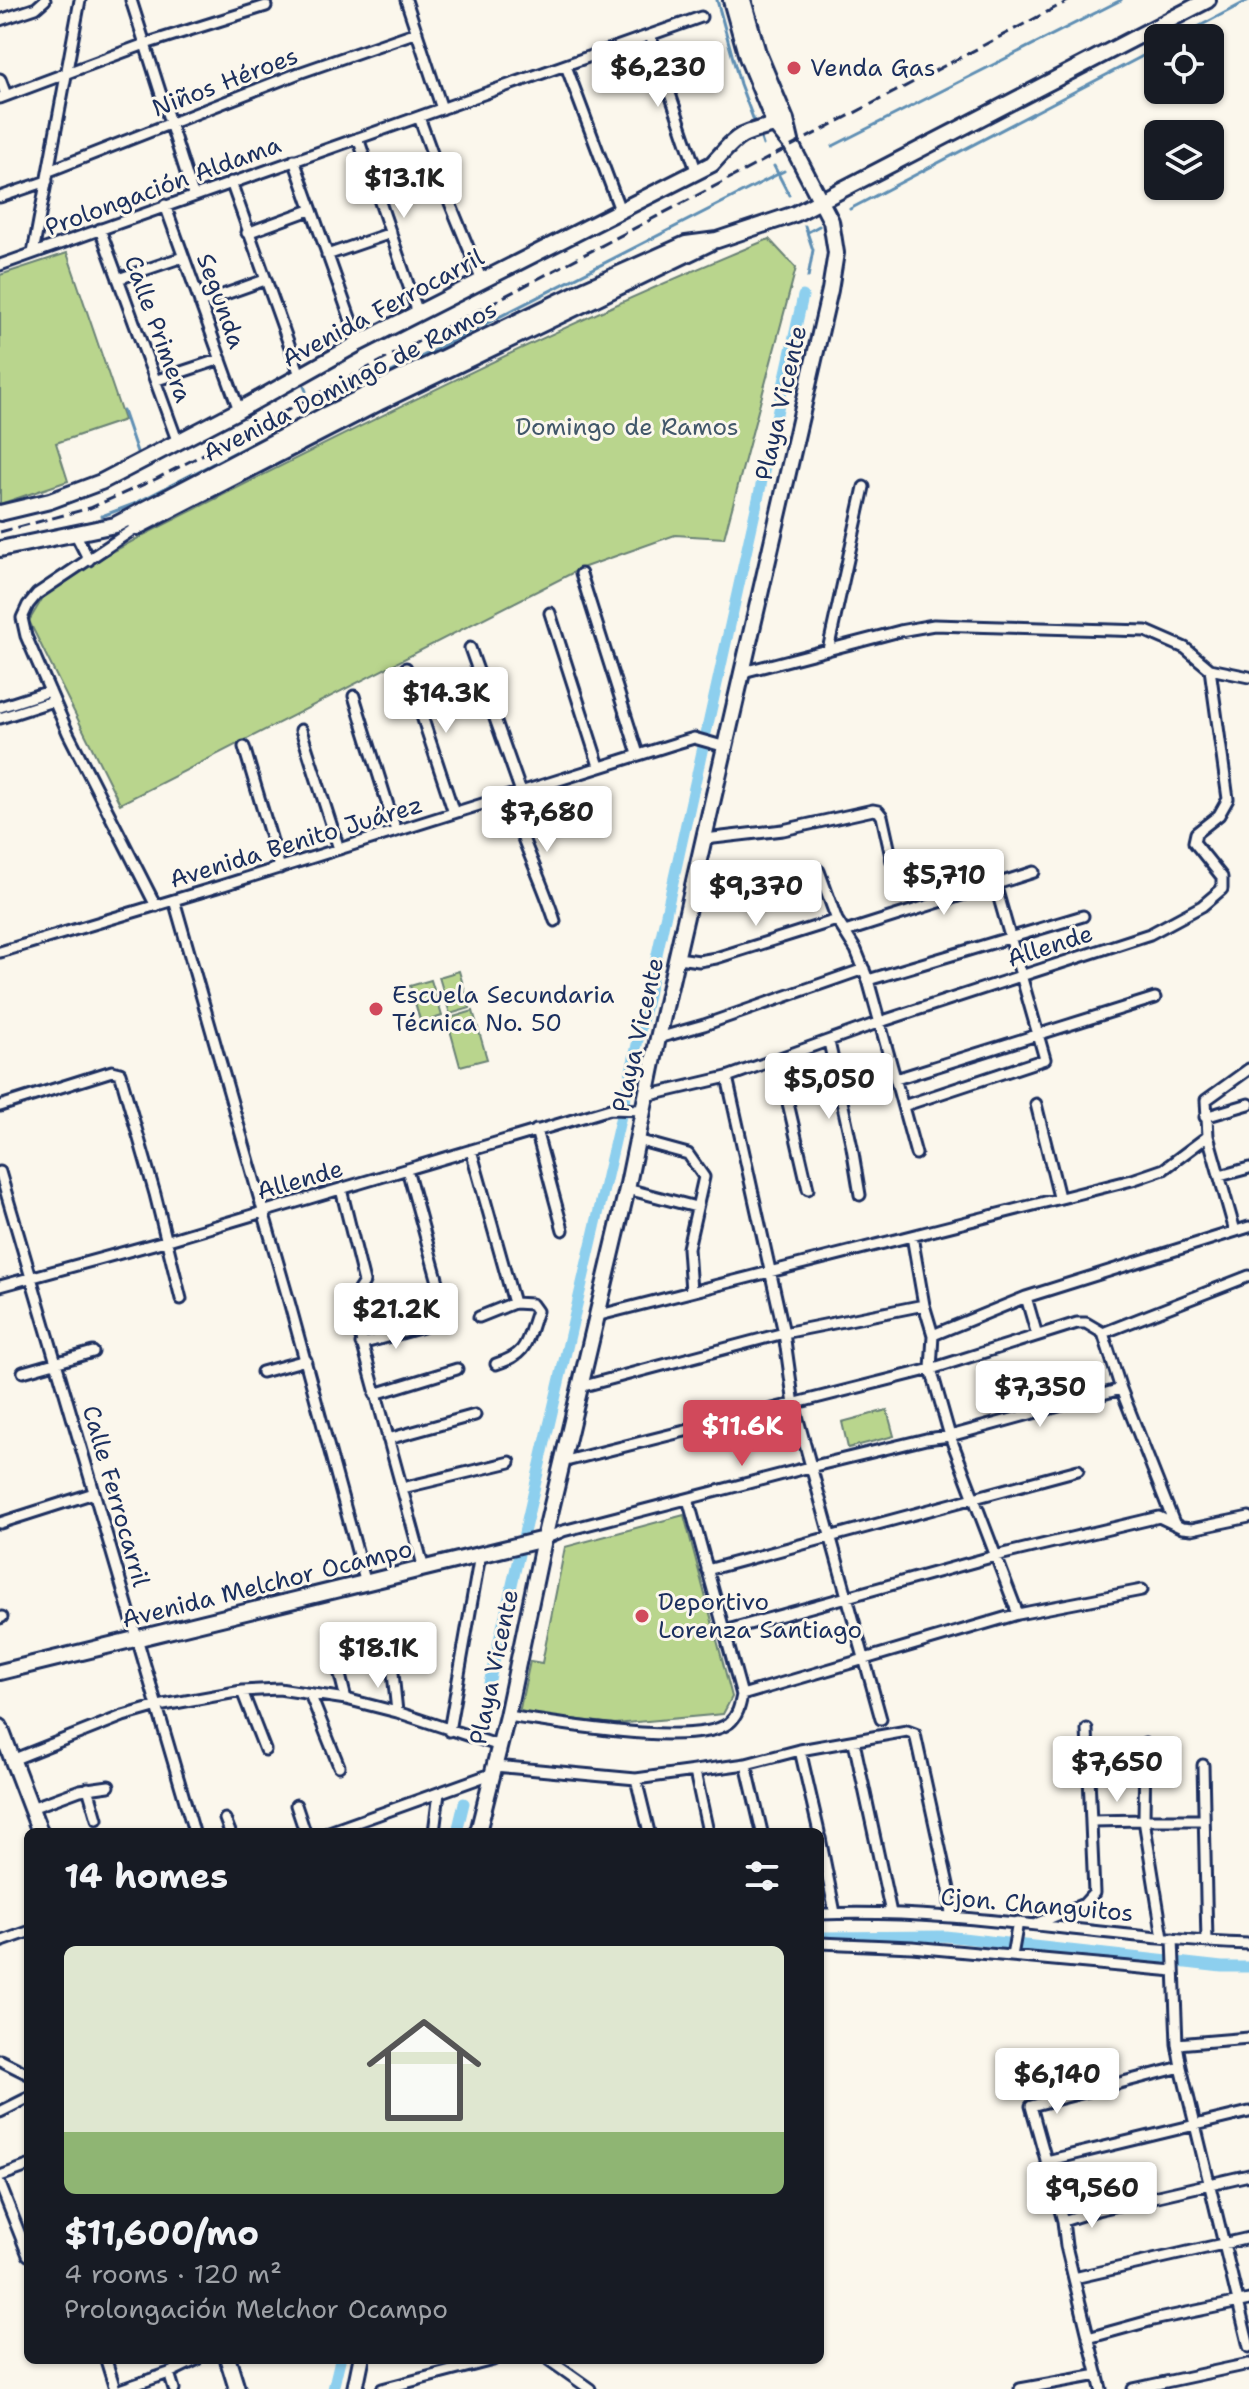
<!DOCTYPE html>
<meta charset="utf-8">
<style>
:root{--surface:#171b24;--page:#242831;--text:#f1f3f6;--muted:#9ea1a6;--line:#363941;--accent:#d1495b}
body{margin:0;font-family:"Shantell Sans",sans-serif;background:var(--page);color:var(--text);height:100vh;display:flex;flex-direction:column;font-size:30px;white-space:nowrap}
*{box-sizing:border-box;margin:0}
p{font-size:26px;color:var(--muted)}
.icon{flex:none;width:44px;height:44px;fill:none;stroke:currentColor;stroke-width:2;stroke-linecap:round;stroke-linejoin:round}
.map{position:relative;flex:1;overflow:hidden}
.details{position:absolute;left:24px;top:1828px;width:800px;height:536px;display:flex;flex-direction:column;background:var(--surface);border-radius:12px;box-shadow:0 2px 6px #0004}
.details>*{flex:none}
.tools{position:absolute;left:1144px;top:24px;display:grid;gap:16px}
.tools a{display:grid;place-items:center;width:80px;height:80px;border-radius:12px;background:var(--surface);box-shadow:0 2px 6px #0004;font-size:40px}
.price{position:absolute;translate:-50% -68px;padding:0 18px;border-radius:8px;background:#fff;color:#222;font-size:26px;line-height:52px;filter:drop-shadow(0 2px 4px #0008)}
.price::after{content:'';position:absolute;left:50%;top:48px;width:24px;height:18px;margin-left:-12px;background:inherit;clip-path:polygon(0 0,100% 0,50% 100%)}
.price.on{background:var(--accent);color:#fff}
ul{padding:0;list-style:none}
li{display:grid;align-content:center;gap:16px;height:424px;padding:0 40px}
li+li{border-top:2px solid var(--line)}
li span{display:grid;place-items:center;height:248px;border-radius:12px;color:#555}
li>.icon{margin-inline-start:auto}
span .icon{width:144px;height:144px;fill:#fffc;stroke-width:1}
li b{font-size:34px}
h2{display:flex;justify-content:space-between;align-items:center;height:96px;padding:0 40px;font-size:34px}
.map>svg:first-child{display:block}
</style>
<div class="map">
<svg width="1249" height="2389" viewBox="0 0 1249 2389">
<rect width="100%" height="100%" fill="#fbf7ec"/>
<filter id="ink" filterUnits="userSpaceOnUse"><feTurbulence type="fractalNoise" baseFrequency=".0125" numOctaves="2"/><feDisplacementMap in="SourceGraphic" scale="16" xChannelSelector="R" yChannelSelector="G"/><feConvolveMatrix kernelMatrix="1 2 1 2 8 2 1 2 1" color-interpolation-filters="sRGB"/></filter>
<g filter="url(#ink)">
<path fill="#b9d58d" stroke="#6a8276" stroke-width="2" d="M 769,239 L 796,268 L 724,538 L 675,535 L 582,568 L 120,804 L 29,621 L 45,594 L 103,557 L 140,537 C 348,432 553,327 769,239 Z
M 67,253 L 124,420 L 56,443 L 68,481 L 0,504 L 0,275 Z
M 459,971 L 470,1008 L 450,1014 L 439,977 Z
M 431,980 L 442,1016 L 421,1023 L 410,986 Z
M 473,1011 L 487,1059 L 460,1066 L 447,1019 Z
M 887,1410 L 894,1436 L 848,1448 L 842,1422 Z
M 684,1515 L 732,1697 L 723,1714 L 615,1724 L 519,1713 L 530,1661 L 542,1663 L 565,1547 Z"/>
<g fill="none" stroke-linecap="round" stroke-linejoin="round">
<path stroke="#5f8fb4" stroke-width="3" d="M 717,0 L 740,84 L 756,126
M 1177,38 L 1249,0
M 759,133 L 763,145
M 833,146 L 1121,0
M 774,166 L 789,195
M 850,209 L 1158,48
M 805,226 L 813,250 L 808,277
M 808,232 L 819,226
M 303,384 L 306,391
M 123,411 L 137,452
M 102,516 L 134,504 L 784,171"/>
<path stroke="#8dcfee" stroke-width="11" d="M 481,1718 L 626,1094 L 803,296
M 457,1832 L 464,1803
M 820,1937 L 945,1936 L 1222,1967 L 1249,1967
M 333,2389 L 340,2360"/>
<defs>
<path id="street" d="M 131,0 L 193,195
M 406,0 L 442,109
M 0,20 L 36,8 L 45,0
M 650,35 L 697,173
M 566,66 L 620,210
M 0,79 L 6,95
M 0,98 L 145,44 L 266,6
M 419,117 L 450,203 L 482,281
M 358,138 L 418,313
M 294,160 L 359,343
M 49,171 L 299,73 L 417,32
M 231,182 L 300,375
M 374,185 L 435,165
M 0,197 L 47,181
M 165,205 L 239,410
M 100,229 L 178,443
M 247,233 L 310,210
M 33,253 L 80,0
M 327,255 L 391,233
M 0,265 L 701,17
M 118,279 L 183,257
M 200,303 L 265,280
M 157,380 L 221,359
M 137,527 L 37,594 L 28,605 L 22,618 L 26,636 L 68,733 L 156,906
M 76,535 L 89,560
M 581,574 L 638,754
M 550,613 L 599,766
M 470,648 L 521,792
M 828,650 L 864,487
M 406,668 L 454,813
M 743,672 L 900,631 L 934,625 L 1146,631 L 1185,648 L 1210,669 L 1249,677
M 354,696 L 396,831
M 0,707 L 50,691
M 0,718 L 53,701
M 301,730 L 339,849
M 244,747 L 280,868
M 509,797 C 521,841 541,877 555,921
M 705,839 L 783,830 L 873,810 L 878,811 L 882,816 L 892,861
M 691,897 L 723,892 L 806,869 L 814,868 L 819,871 L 837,920 L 856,950 L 868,980 L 916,1154
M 174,900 L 290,1305 L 366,1584
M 845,932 L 1034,872
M 0,952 L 224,885 L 677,743 L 694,738 L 726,747
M 678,958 L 699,961 L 716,958 L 837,920
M 868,980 L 1083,916
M 658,1038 L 704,1025 L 864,969
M 829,1042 L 852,1147 L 860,1195
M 778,1060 L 808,1189
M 727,1077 L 784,1333 L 794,1405 L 881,1719
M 896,1079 L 1155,998
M 646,1096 L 727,1077 L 880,1022 L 1150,934 L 1202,906 L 1222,889 L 1222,877 L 1194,842 L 1196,833 L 1219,815 L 1228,799 L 1210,669
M 1036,1104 L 1059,1197
M 0,1106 L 112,1071 L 120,1073 L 155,1194 L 181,1299
M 903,1106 L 1045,1059 L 995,884
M 1205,1117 L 1249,1104
M 536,1130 L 563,1230
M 637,1140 L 688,1154 L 704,1177 L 688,1248 L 691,1291
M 471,1150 L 514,1303
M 407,1169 L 441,1293
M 0,1172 L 194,1832
M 1220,1176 L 1249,1168
M 341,1189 L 364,1282 L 351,1302 L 424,1569
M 627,1189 L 696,1207
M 1235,1231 L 1208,1136 L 1206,1100 L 1249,1069
M 912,1236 L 924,1305 L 933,1335 L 931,1369 L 950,1436 L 1018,1614
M 0,1286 L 165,1241 L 610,1109 L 643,1110
M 1026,1297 L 1037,1335
M 596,1316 L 1132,1180 L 1164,1169 L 1208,1136
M 479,1317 L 514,1303 L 532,1304 L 537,1311 C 526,1341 529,1354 496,1364
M 1103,1333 L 1121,1389 L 1174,1523
M 933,1335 L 1026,1297 L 1249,1227
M 361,1344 L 423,1327
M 23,1372 L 93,1352
M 262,1372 L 306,1360
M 580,1387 L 784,1333 L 924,1305
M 375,1394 L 457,1369
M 388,1439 L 475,1415
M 562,1462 L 931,1369 L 1077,1323 L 1086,1323 L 1103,1333 L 1249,1276
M 402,1488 L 510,1462
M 0,1523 L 94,1493
M 544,1539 L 563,1531 L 810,1467 L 926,1439 L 950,1436 L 1121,1389
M 707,1570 L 1078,1470
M 0,1618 L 2,1617
M 724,1631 L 995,1556 L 1159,1517 L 1182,1528 L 1192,1529 L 1249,1517
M 336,1659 L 346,1699
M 392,1663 L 397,1712
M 242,1691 L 265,1750
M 310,1694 L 339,1766
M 742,1695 L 1018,1614 L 1142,1590
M 507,1716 C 552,1722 694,1749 729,1723 C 738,1716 740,1705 742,1695 L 688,1499
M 449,1731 L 480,1555
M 854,1742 L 891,1913
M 1145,1744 L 1144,1820 L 1204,1820
M 800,1750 L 819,1832
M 12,1760 L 123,1716 L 158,1706 L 242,1691 L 279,1689 L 346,1699 L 397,1712 L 500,1746
M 746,1764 L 762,1832
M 1203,1765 L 1207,1942
M 495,1766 L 636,1779 L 746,1764 L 800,1750 L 907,1731 L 915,1734 L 949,1889 L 951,1916
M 695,1772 L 708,1832
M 636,1779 L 649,1832
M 88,1788 L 97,1819
M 296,1805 L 305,1832
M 31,1808 L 80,1790 L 109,1786
M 225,1819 L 230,1832
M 1092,1821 L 1144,1820 L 1163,1938
M 329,1832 L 494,1773
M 434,1832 L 439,1793
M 820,1838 L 835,1913
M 820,1914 C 964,1908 1106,1939 1249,1944
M 1038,1923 L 1084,1904 L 1094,1893 L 1087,1729
M 1173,1939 L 1177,2044 L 1181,2067 L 1249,2347
M 0,1942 L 28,1932
M 820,1943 L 912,1947 L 1174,1971
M 1012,1956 L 1018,1922
M 1177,2044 L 1249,2038
M 0,2060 L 28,2074
M 0,2112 L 28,2098
M 1046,2161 L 1249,2112
M 0,2176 L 28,2166
M 0,2184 L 28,2255
M 1063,2221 L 1031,2106 L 1181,2067
M 1074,2278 L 1249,2238
M 1088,2338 L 1153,2320 L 1249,2300
M 106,2360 L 115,2389
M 549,2360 L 590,2389
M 169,2373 L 174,2389
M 122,2389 L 169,2373 L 196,2360
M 382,2389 L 493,2360
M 1020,2389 L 1098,2375
M 1101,2389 L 1066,2246 L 1063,2221 L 1097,2210 L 1249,2175
M 1133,2389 L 1249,2364"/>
<path id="secondary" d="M 743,0 L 758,53 L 786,120 L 791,141
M 0,513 L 50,501 L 101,482 L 239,410 L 359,343 L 712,164 C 739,135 735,135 775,125
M 131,517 L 137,527 L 378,403 L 710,243
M 0,549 L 115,525 L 325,415 L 583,290 L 686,244 L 717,240 L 795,214 L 1208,0
M 0,1672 L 544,1539
M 0,1727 L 40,1832
M 478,1832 L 507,1716 L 544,1539 L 627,1189 L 658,1038 L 830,290 L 836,253 L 831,221 L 792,146 L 775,125 L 747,57 L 731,0
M 228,2360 L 237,2389
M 355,2389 L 361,2360"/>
</defs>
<use href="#street" stroke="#1b2f5e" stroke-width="15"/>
<use href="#secondary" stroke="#1b2f5e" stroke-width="20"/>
<use href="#street" stroke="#fbf7ec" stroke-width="9"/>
<use href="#secondary" stroke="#fbf7ec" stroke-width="14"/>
<path stroke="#1b2f5e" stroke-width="3" stroke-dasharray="12 6" stroke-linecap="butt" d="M 0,532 L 90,508 L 156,479 L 1070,0"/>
</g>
</g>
<g fill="#d1495b" stroke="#fbf7ec" stroke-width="3">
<circle cx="794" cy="68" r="8"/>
<circle cx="376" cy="1009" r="8"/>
<circle cx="642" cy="1616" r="8"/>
</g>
<g text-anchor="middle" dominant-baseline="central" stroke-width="6" stroke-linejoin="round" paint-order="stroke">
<g font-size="24" fill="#1b2f5e" stroke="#fbf7ec" text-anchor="start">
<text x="810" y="68">Venda Gas</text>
<text x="392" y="995">Escuela Secundaria<tspan x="392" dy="28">Técnica No. 50</tspan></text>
<text x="658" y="1602">Deportivo<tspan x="658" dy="28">Lorenza Santiago</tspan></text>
</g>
<g font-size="24" fill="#1b2f5e" stroke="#fbf7ec">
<text transform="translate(225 82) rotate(-21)">Niños Héroes</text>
<text transform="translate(163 186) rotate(-20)">Prolongación Aldama</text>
<text transform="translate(221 301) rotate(70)">Segunda</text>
<text transform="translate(383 308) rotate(-28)">Avenida Ferrocarril</text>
<text transform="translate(158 329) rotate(70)">Calle Primera</text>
<text transform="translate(350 381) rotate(-27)">Avenida Domingo de Ramos</text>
<text transform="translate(781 403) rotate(-77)">Playa Vicente</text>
<text transform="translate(296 842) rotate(-17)">Avenida Benito Juárez</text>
<text transform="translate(1050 946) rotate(-18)">Allende</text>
<text transform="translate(638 1035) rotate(-77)">Playa Vicente</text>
<text transform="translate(300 1180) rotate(-16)">Allende</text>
<text transform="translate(116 1496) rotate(74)">Calle Ferrocarril</text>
<text transform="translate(267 1584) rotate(-14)">Avenida Melchor Ocampo</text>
<text transform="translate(494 1667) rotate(-78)">Playa Vicente</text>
<text transform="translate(1037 1905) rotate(5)">Cjon. Changuitos</text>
</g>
<g font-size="24" fill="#42586a" stroke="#fbf7ec">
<text x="627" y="427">Domingo de Ramos</text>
</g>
</g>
</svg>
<div class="tools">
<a><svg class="icon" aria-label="locate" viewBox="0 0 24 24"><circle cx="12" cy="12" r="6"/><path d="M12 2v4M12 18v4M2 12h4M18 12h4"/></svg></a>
<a><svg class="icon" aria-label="layers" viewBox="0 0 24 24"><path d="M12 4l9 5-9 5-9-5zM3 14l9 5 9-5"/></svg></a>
</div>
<b class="price" style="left:658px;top:109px">$6,230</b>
<b class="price" style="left:404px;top:220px">$13.1K</b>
<b class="price" style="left:446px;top:735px">$14.3K</b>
<b class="price" style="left:547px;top:854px">$7,680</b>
<b class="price" style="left:944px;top:917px">$5,710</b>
<b class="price" style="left:756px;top:928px">$9,370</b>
<b class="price" style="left:829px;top:1121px">$5,050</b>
<b class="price" style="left:396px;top:1351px">$21.2K</b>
<b class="price" style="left:1040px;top:1429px">$7,350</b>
<b class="price on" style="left:742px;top:1468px">$11.6K</b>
<b class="price" style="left:378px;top:1690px">$18.1K</b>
<b class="price" style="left:1117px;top:1804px">$7,650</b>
<b class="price" style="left:1057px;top:2116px">$6,140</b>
<b class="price" style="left:1092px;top:2230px">$9,560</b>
<section class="details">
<h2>14 homes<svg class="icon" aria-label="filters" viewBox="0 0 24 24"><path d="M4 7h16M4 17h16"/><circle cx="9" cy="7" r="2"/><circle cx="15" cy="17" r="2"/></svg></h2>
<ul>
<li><span style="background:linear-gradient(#dfe7d0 75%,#8fb573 0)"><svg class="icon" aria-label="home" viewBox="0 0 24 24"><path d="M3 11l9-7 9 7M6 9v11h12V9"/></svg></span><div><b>$11,600/mo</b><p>4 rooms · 120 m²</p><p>Prolongación Melchor Ocampo</p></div></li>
</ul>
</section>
</div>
